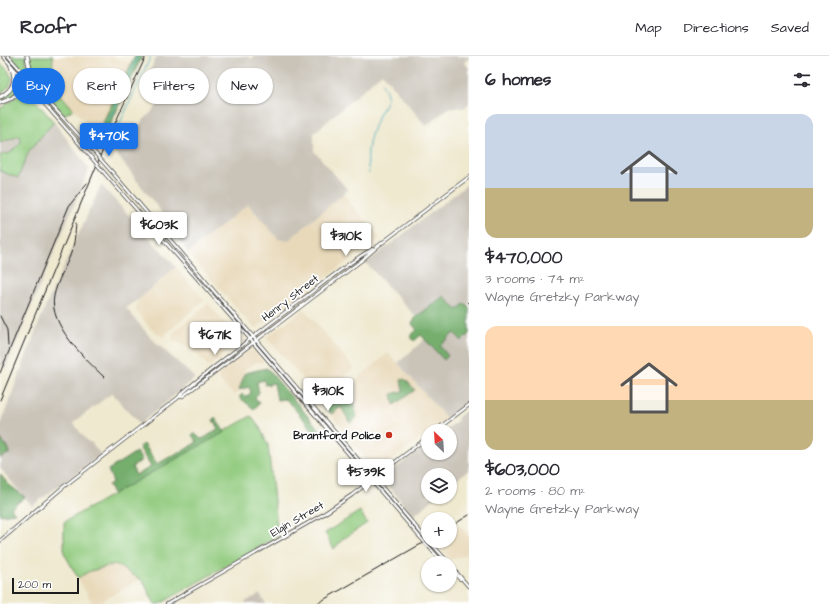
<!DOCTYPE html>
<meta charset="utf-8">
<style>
:root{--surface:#fff;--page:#f2f2f3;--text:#2b2b33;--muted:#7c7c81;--line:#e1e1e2;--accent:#1a73e8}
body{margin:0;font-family:"Architects Daughter",sans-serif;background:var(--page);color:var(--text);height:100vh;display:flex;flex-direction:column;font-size:15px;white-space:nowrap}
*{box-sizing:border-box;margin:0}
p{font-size:13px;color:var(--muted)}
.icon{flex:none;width:22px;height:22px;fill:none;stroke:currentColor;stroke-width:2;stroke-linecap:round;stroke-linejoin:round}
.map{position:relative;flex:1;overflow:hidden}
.side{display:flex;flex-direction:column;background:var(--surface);width:360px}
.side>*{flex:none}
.guide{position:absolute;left:12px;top:12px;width:380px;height:36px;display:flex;gap:8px}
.needle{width:26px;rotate:335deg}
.buttons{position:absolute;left:421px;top:368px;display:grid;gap:8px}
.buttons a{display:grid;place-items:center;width:36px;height:36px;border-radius:50%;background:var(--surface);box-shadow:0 1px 3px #0004;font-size:20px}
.scale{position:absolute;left:12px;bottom:10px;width:67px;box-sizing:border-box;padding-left:4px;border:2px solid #1c1c1c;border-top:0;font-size:11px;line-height:14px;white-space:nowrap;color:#1c1c1c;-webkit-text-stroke:3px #fff;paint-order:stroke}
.price{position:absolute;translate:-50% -34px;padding:0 9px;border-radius:4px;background:#fff;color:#222;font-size:13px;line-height:26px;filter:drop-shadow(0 1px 2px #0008)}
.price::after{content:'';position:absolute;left:50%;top:24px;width:12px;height:9px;margin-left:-6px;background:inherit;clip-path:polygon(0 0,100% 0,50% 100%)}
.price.on{background:var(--accent);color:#fff}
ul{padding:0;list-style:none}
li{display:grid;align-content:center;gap:8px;height:212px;padding:0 16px}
li span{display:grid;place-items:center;height:124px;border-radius:12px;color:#555}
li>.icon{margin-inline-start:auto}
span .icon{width:72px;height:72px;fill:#fffc;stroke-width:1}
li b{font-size:17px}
h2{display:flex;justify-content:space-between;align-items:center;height:48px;padding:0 16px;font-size:17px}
.tag{padding:0 14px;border-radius:18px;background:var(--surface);box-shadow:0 1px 3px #0004;font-size:14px;line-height:36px}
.tag.on{background:var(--accent);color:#fff}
header{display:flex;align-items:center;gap:24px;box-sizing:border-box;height:56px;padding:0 20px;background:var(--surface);border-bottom:1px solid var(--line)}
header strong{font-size:19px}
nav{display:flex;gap:22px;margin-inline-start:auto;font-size:14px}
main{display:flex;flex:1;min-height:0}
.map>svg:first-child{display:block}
</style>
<header>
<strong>Roofr</strong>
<nav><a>Map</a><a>Directions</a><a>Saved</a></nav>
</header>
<main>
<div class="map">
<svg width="469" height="548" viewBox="0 0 469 548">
<rect width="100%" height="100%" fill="#fff"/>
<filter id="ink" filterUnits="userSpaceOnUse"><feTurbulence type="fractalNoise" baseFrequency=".025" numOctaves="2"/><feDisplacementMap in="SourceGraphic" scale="8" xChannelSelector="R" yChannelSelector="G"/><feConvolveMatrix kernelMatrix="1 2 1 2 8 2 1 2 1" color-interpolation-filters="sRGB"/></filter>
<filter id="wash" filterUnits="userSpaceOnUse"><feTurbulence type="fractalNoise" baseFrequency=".012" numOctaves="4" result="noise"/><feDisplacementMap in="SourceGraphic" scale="16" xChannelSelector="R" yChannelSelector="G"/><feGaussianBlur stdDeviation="0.9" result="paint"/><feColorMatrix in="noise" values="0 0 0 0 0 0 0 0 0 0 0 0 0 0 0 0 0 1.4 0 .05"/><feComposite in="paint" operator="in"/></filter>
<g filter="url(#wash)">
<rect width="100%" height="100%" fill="#efe9d0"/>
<path fill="#e8d9ba" d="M 53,0 L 109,0 L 132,7 L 98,76 L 88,69 L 52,28 Z
M 343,138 L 380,182 L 256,272 L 254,272 L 188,197 L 216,172 L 217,174 L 248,148 L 278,183 L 288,185 Z
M 176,211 L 204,244 L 166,278 L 165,281 L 161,280 L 151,273 L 136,255 L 136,251 L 138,244 Z
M 208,247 L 240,286 L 222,298 L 222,302 L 210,310 L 205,307 L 195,296 L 172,283 L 174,276 Z
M 304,253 L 354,312 L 320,342 L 266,281 Z
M 249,294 L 255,294 L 264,307 L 256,306 L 245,313 L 239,334 L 235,340 L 219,324 L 218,319 L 237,302 Z
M 388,297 L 398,307 L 447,363 L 431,375 L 428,375 L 428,377 L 375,416 L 325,350 Z
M 460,470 L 469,481 L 469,498 L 449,504 L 435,485 L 450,485 L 450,476 Z
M 115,508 L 140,523 L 97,548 L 93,548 L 78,522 L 88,516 Z"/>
<path fill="#c9c3b8" d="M 157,0 L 248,0 L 251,3 L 254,0 L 469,0 L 469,2 L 464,6 L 469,12 L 469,47 L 464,52 L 450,51 L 426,70 L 382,17 L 314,77 L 314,95 L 348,134 L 343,138 L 288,185 L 278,183 L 248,148 L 217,174 L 216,173 L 188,197 L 159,153 L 114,95 L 161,46 L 143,28 Z
M 54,66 L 89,113 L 6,311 L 0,310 L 0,115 L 18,122 L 29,95 Z
M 20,80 L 21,86 L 19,89 L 10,97 L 0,99 L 0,87 Z
M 469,127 L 469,251 L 465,247 L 457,254 L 444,240 L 416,261 L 366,207 Z
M 101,129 L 176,211 L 138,244 L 126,252 L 150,281 L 195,322 L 140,368 L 112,337 L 73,367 L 88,386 L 91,386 L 101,399 L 32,450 L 0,412 L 0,369 L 43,256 Z
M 454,277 L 462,285 L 469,278 L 469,345 L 447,363 L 398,307 L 425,283 L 444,304 L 439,290 Z
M 469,352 L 469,416 L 467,415 L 450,429 L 450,419 L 428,419 L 428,441 L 436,441 L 413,460 L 382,422 L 428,388 L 428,397 L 450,397 L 450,375 L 445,375 L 458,364 L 457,362 Z
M 260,538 L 266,548 L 246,548 L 245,546 Z"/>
<path fill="#91ca7e" stroke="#56734d" d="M 11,0 L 26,0 L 26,6 L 33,26 Z
M 30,0 L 53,0 L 52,28 L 73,53 L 66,58 L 64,58 C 48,42 34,23 30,0 Z
M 0,7 L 8,14 L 12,22 L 10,30 L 0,38 Z
M 17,22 L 23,30 L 9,42 L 0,44 C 9,38 14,33 17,22 Z
M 26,34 L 54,66 L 29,95 L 18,122 L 0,115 L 0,99 L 10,97 L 21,86 L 19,80 L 0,87 L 0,52 L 4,50 Z
M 251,360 L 260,372 L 268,389 L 278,480 L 160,548 L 155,548 L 143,525 L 115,508 L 88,516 L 78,522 L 64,497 L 64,466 Z
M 360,455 L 367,467 L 343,483 L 334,493 L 325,477 Z"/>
<path fill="#74ae6d" stroke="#486544" d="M 135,0 L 142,0 L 99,93 L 82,75 L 88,69 L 98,76 Z
M 444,240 L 457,254 L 465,247 L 469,251 L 469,278 L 462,285 L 454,277 L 440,290 L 448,300 L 444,304 L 421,279 L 414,285 L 410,280 L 417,274 L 412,268 L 416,261 Z
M 267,312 L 322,377 L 317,379 L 286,343 L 277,344 L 274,327 L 265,329 L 264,324 L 257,326 L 259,337 L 255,341 L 259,348 L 254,353 L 239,341 L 242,338 L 245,341 L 251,337 L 249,331 L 239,334 L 245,317 Z
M 405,323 L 415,334 L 394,349 L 392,338 L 403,335 L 401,324 Z
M 344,334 L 353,344 L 357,361 L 350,367 L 341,351 L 331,358 L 325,350 Z
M 215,362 L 225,376 L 113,438 L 108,429 L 113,426 L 108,414 L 136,396 L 142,404 L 132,411 L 136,419 L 151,411 L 139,391 L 144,388 L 157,408 L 179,396 L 183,395 L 197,386 L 192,379 L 194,377 L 201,383 C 209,381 212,375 218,373 L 213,364 Z
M 0,382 L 4,388 L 8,391 L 10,397 L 0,402 Z
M 0,418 L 8,428 L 25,441 L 11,452 L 15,457 L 0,459 Z"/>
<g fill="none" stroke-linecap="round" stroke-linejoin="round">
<path stroke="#41acc0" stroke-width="1" d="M 99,79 L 114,54 L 138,0
M 106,104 L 107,97 L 120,67 L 151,0
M 369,117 C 365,97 370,77 379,59 C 381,54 386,48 387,42 C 388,37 384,32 382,27"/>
</g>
</g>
<g filter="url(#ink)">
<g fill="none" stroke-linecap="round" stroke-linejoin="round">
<defs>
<path id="secondary" d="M 3,0 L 91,101
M 8,0 L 41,37
M 44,41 L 95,97
M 112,116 L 422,478
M 106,119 L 232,262 L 419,480
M 179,341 L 181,338 C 218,307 257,278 296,248 C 321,229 345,209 372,193
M 435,375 L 469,349
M 0,485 L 62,432 L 179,341 L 183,340 L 362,204 L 378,190 L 469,121
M 429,485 L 449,507
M 429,491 L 443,507
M 450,509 L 469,531
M 450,514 L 460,523
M 167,548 L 322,459 L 352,439 L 428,381"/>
<path id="highway" d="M 27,0 L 31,18 L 44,41
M 0,41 C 14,34 17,23 11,10
M 0,47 L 12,42 L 31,27"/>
</defs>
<use href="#secondary" stroke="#3c3b37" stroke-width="4"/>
<use href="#highway" stroke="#3c3b37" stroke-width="5"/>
<use href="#secondary" stroke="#fff" stroke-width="2.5"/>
<use href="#highway" stroke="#fff" stroke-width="3.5"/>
<path stroke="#1c1c1c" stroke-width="1" d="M 76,167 C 75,177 75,187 71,197 C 66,211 57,225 54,240 C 48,268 85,303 104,321
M 467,246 L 469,248
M 0,260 L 7,274 L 8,290
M 0,317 L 69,150 L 87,127
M 0,344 L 105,89 L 146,0
M 450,471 L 469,459
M 316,548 L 428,484"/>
<defs>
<path id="secondary-bridge" d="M 95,97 L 112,116
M 91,101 L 106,119
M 422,478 L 428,484
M 419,480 L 429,491"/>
</defs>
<use href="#secondary-bridge" stroke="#3c3b37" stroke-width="4" stroke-linecap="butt"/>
<use href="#secondary-bridge" stroke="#fff" stroke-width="2.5"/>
</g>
</g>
<circle fill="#c8321e" stroke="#fff" stroke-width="1.5" cx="389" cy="379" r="4"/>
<g text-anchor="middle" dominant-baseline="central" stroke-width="3.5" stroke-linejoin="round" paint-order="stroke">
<g font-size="11" fill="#1c1c1c" stroke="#fff">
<text transform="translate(290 242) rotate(-38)">Henry Street</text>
<text transform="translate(297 463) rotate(-30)">Elgin Street</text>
</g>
<g font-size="11" font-weight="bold" fill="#1c1c1c" stroke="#fff" text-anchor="end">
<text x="381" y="379">Brantford Police</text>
</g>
</g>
</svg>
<div class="buttons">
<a><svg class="needle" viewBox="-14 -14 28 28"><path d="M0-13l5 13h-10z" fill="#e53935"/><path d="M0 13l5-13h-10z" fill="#7c7c81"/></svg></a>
<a><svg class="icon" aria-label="layers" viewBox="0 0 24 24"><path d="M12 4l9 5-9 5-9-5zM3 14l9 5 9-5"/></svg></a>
<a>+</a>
<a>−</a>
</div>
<div class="scale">200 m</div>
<b class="price on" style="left:109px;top:101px">$470K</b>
<b class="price" style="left:159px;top:190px">$603K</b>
<b class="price" style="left:346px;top:201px">$310K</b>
<b class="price" style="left:215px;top:300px">$671K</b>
<b class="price" style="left:328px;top:356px">$310K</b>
<b class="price" style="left:366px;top:437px">$539K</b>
<div class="guide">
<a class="tag on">Buy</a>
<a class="tag">Rent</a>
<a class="tag">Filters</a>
<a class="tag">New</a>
</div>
</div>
<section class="side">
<h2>6 homes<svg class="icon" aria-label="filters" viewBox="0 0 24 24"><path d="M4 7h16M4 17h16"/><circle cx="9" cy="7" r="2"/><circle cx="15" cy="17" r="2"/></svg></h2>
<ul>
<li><span style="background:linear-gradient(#c9d6e8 60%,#c2b280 0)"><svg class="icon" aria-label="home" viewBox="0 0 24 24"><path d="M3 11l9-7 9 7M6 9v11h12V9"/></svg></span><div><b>$470,000</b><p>3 rooms · 74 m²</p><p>Wayne Gretzky Parkway</p></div></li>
<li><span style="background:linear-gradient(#ffd9b3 60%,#c2b280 0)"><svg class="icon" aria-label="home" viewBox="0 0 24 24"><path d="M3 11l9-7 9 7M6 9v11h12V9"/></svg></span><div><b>$603,000</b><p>2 rooms · 80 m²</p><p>Wayne Gretzky Parkway</p></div></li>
</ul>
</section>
</main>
